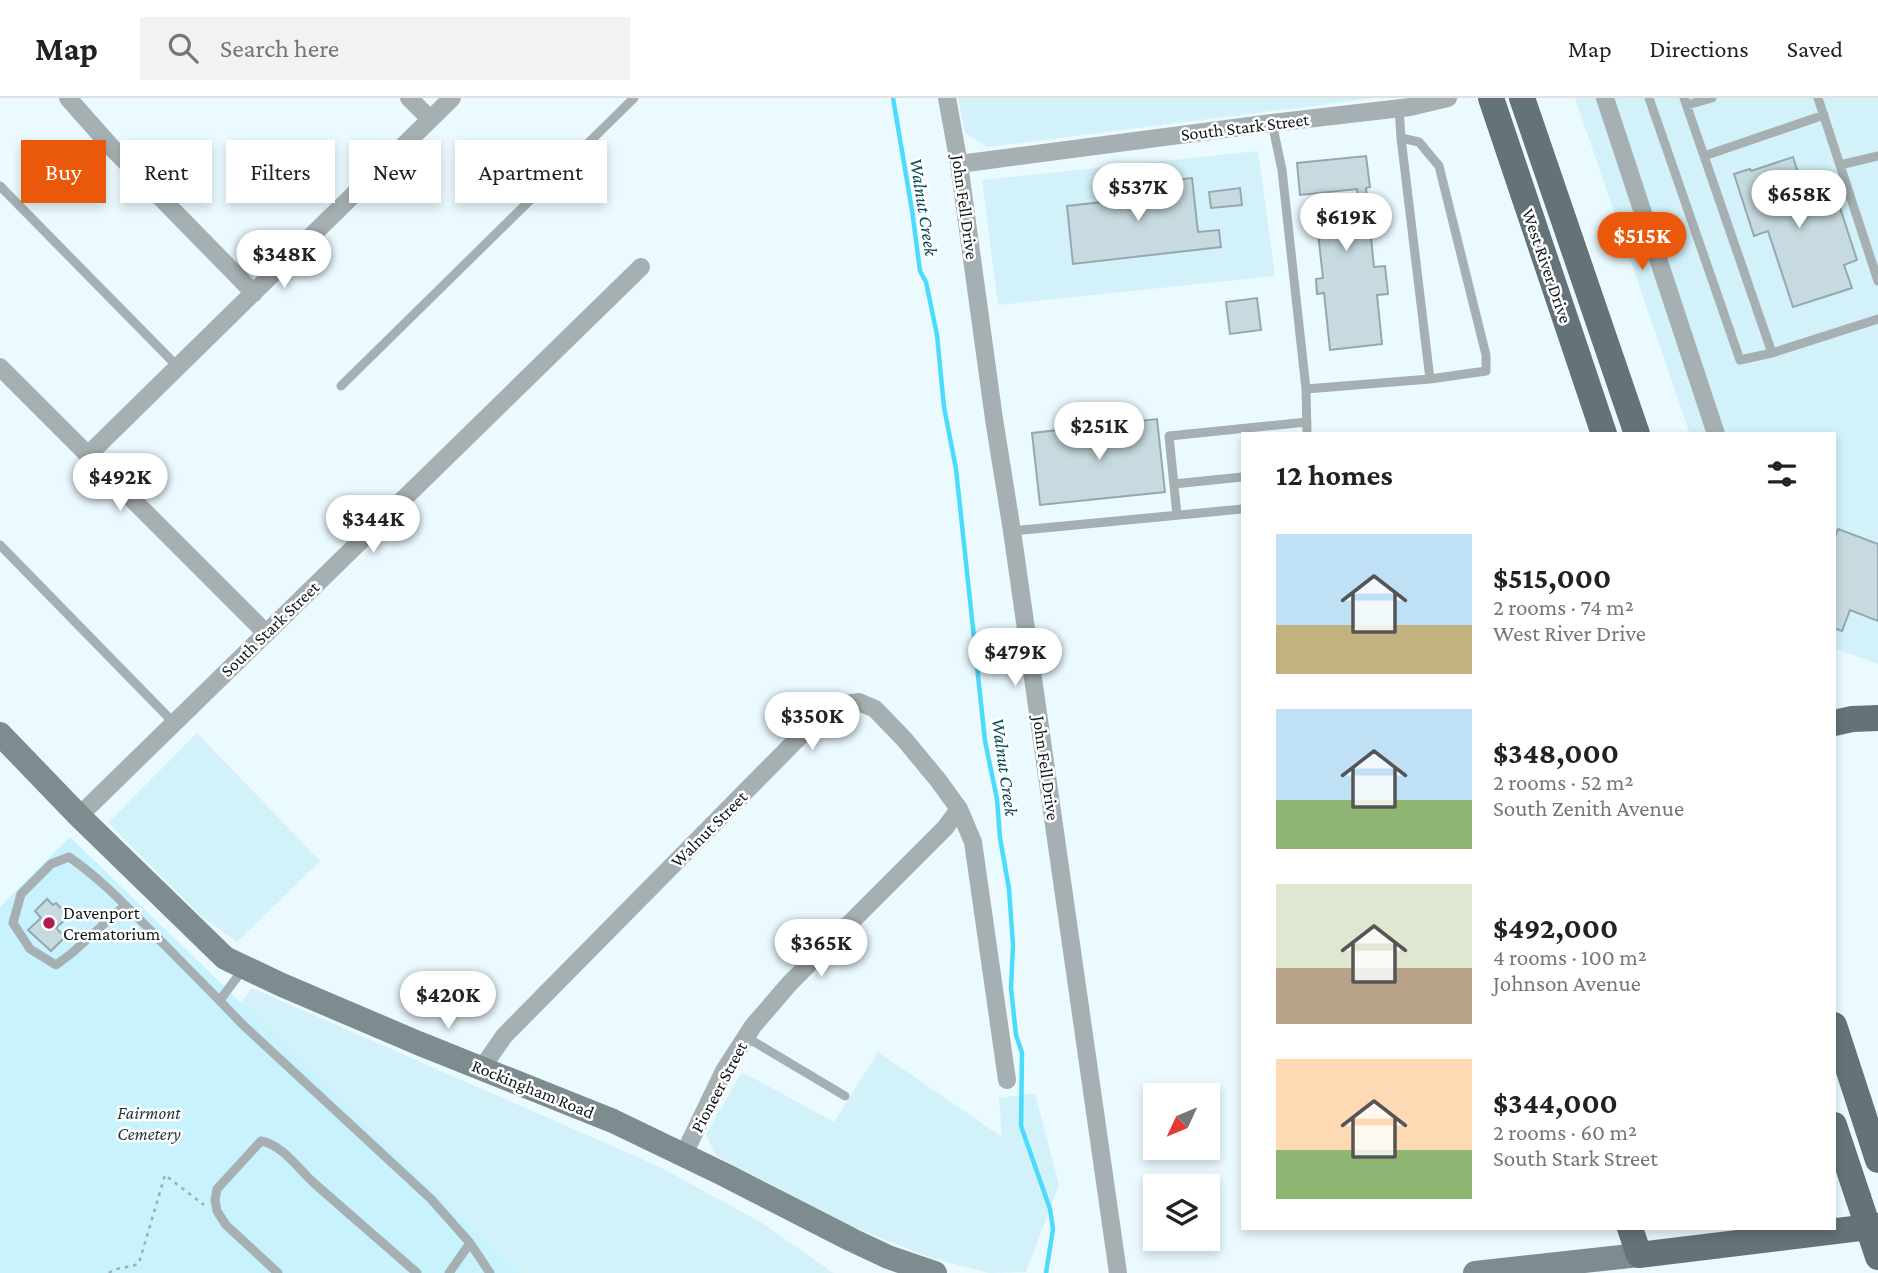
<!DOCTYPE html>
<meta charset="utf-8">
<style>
:root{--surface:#fff;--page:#f2f2f2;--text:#222;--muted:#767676;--line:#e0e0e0;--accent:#ea580c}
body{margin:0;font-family:"Crimson Pro",serif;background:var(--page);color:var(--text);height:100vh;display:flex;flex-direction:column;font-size:26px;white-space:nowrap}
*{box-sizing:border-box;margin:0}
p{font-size:23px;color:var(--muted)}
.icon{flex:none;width:38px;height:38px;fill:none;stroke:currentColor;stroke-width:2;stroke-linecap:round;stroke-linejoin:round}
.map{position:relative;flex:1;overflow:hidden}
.drawer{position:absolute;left:1241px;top:334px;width:595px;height:798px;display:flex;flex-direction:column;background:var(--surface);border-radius:0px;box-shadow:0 4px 10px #0003}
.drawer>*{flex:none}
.guide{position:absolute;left:21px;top:42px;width:665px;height:63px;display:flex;gap:14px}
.needle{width:46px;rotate:226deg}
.tools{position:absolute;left:1143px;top:985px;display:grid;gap:14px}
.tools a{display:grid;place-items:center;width:77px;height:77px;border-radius:0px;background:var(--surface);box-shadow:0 4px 10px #0003;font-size:35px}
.price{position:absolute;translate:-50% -60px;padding:0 16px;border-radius:24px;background:#fff;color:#222;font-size:23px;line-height:46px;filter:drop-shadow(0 2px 4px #0008)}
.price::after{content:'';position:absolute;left:50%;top:42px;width:21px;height:16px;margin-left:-10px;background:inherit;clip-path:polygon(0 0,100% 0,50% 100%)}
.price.current{background:var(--accent);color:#fff}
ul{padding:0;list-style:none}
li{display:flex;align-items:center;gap:21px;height:175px;padding:0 35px}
li span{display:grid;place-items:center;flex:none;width:196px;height:140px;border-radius:0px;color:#555}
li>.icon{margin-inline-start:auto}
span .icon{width:84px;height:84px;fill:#fffc;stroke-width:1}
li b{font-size:30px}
h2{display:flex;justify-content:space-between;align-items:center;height:84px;padding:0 35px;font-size:30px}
.tag{padding:0 24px;border-radius:0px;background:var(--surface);box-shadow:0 4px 10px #0003;font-size:24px;line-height:63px}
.tag.current{background:var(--accent);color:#fff}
header{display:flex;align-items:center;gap:42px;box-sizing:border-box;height:98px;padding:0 35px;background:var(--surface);border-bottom:2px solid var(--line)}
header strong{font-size:33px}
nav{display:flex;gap:38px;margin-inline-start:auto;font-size:24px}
.search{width:490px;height:63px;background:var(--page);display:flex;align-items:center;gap:18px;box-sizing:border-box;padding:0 24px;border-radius:0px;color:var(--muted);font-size:26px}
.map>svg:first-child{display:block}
</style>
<header>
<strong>Map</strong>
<div class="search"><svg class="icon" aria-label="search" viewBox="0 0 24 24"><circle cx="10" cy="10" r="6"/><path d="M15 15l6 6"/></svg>Search here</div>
<nav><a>Map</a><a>Directions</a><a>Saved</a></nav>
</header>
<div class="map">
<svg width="1878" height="1175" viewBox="0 0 1878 1175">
<rect width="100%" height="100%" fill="#eafaff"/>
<path fill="#d3f1f9" d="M 958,0 L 1375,0 L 988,49 L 965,35 Z
M 1575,0 L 1878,0 L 1878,566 L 1834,550 L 1834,336 L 1690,336 Z
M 1258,53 L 1275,178 L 998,207 L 982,82 Z
M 197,635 L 320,763 L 237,844 L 202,819 L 108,725 Z
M 252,890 L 660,1069 L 762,1125 L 833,1175 L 520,1175 L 241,905 Z
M 878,954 L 1002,1039 L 999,1000 L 1035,995 L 1059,1087 L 1026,1174 L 989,1175 L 931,1160 L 844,1125 L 715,1057 L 706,1036 L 742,974 L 834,1024 Z"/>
<path fill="#c7f2fe" d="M 70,739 L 520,1175 L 0,1175 L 0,809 Z"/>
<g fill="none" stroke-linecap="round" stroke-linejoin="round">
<path stroke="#4bdbfd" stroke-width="4.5" d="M 893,0 L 912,112 L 920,173 L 926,184 L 937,237 L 944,309 L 956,371 L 985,643 L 997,701 L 1000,740 L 1009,791 L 1013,847 L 1011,890 L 1016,937 L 1022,955 L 1021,1028 L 1050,1111 L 1053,1131 L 1046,1175"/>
</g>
<path fill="#c6dadf" stroke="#95a8ad" stroke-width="2" d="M 1366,58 L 1370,89 L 1366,90 L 1374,169 L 1385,168 L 1388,196 L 1377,197 L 1382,246 L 1330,252 L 1324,195 L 1317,196 L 1316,181 L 1323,180 L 1315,108 L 1358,103 L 1357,91 L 1300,97 L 1297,65 Z
M 1793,59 L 1805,97 L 1833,88 L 1857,162 L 1844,167 L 1852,190 L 1793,209 L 1768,133 L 1754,138 L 1734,76 L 1750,71 L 1751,73 Z
M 1192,80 L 1198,134 L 1219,132 L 1221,149 L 1073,166 L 1067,108 L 1103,104 L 1101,90 Z
M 1240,90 L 1242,107 L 1211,110 L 1209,94 Z
M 1257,200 L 1261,232 L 1230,236 L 1226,204 Z
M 1157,321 L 1165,394 L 1040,407 L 1032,335 Z
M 1838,431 L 1878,446 L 1878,523 L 1850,512 L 1842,533 L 1834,530 L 1834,442 Z
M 47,801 L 53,807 L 56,805 L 69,818 L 56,830 L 65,839 L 51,853 L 28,832 L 41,820 L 35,813 Z"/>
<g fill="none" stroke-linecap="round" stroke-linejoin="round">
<path stroke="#9facb0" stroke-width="2.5" stroke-dasharray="3.5 5" stroke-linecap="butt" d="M 109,1175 C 117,1168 130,1171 139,1165 L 165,1077 L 204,1107"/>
<path stroke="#a6afb1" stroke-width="9" d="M 1649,0 L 1740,262 L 1772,255
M 1684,0 L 1772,255 L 1878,221
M 1818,0 L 1878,183
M 1687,7 L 1712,0
M 1399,10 L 1401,40 L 1430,281
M 1272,25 L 1282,72 L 1306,291 L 1307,336
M 1704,58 L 1824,17
M 1840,67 L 1878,58
M 0,88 L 178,269
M 341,288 L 634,0
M 1306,291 L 1430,281 L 1486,273 L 1486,257 L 1439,68 L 1419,44 L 1401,40
M 1174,386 L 1242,379
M 1177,417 L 1169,338 L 1307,324
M 1012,433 L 1242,411
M 0,447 L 174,625
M 125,807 L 72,855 L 56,867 L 30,851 L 13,825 L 21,796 L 51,766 L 69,759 C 101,781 125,807 152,834 C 182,865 213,895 242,926 L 431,1101 L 470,1145 L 490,1175
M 220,902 L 244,870
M 746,939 L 845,998
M 278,1175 L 226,1127 L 217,1113 L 215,1102 L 217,1091 L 261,1043 C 283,1047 299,1072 315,1086 C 349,1116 383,1145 417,1175
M 449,1175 L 470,1145"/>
<path stroke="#a6afb1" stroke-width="18" d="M 68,0 L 114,52 L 254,195
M 409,0 L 430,21
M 947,0 L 959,66 L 994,321 L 1012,433 L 1118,1175
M 1605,0 L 1716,336
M 959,66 L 1272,25 L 1410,9 L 1448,0
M 0,269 L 266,535
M 88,357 L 452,0
M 79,718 L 641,169
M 482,970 L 504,938 L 817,621 L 839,607 L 859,604 L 875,611 L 904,641 L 938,682 L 959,711 L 973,744 L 1007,982
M 684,1056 L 724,973 L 753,928 L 790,885 L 945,730 L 959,711"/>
<path stroke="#7f8c8f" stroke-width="24" d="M 0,636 L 79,718 L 225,860 L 282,887 L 418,945 L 613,1023 L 725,1077 L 852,1142 L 888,1159 L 935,1175
M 1475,1175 L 1639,1157"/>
<path stroke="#647377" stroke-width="26" d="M 1491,0 L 1604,336
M 1522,0 L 1637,336
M 1834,625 L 1852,621 L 1878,620
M 1834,927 L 1878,1062
M 1834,1027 L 1858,1099
M 1630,1130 L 1639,1157 L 1878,1128"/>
<path stroke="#647377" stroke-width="26" d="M 1858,1099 L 1878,1159"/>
</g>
<circle fill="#af1e52" stroke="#fff" stroke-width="2.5" cx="49" cy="825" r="7"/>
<g text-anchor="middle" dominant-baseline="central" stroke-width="5" stroke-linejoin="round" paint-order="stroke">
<g font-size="18" fill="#121a1c" stroke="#fff">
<text transform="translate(1245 29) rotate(-7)">South Stark Street</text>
<text transform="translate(965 109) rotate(82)">John Fell Drive</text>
<text transform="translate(1547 168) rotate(71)">West River Drive</text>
<text transform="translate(270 531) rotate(-44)">South Stark Street</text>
<text transform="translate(1046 670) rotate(82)">John Fell Drive</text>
<text transform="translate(709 731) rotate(-45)">Walnut Street</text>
<text transform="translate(719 989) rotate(-62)">Pioneer Street</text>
<text transform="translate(533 991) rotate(22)">Rockingham Road</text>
</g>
<g font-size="18" fill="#121a1c" stroke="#fff" text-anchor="start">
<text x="63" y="815">Davenport<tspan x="63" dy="21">Crematorium</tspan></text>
</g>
<g font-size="18" font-style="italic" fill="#1c343a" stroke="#fff">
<text x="149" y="1015">Fairmont<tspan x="149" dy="21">Cemetery</tspan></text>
</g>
<g font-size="19" font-style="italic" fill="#094957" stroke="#fff">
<text transform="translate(924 109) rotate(81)">Walnut Creek</text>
<text transform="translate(1005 669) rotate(82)">Walnut Creek</text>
</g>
</g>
</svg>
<div class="tools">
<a><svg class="needle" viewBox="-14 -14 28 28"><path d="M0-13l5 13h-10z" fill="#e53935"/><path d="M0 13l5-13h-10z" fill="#767676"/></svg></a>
<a><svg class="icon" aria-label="layers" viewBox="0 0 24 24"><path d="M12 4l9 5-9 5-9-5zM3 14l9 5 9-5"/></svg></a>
</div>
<b class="price" style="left:1138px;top:125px">$537K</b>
<b class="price" style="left:1799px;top:132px">$658K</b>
<b class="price" style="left:1346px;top:155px">$619K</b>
<b class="price current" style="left:1642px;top:174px">$515K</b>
<b class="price" style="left:284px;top:192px">$348K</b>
<b class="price" style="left:1099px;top:364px">$251K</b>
<b class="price" style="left:120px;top:415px">$492K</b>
<b class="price" style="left:373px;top:457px">$344K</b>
<b class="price" style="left:1015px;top:590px">$479K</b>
<b class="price" style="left:812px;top:654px">$350K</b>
<b class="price" style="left:821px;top:881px">$365K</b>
<b class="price" style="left:448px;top:933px">$420K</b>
<div class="guide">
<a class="tag current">Buy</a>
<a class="tag">Rent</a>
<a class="tag">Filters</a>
<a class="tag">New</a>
<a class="tag">Apartment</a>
</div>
<section class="drawer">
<h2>12 homes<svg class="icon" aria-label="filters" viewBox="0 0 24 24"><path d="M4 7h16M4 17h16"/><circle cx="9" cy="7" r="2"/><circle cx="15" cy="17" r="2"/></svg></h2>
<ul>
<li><span style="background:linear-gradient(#bfe0f5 65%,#c2b280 0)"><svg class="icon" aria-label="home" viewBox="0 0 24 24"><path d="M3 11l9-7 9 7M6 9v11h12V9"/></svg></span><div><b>$515,000</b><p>2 rooms · 74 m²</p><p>West River Drive</p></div></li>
<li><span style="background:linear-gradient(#bfe0f5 65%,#8fb573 0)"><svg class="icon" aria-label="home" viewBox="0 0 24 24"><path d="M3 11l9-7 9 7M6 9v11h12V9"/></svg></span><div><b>$348,000</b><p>2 rooms · 52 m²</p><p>South Zenith Avenue</p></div></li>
<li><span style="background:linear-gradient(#dfe7d0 60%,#b9a48a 0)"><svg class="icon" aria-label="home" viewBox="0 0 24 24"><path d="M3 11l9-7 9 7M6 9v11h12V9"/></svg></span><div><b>$492,000</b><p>4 rooms · 100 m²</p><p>Johnson Avenue</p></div></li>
<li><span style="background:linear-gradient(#ffd9b3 65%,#8fb573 0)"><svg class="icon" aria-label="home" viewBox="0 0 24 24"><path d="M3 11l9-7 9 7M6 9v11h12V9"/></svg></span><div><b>$344,000</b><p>2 rooms · 60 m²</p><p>South Stark Street</p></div></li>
</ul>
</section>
</div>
